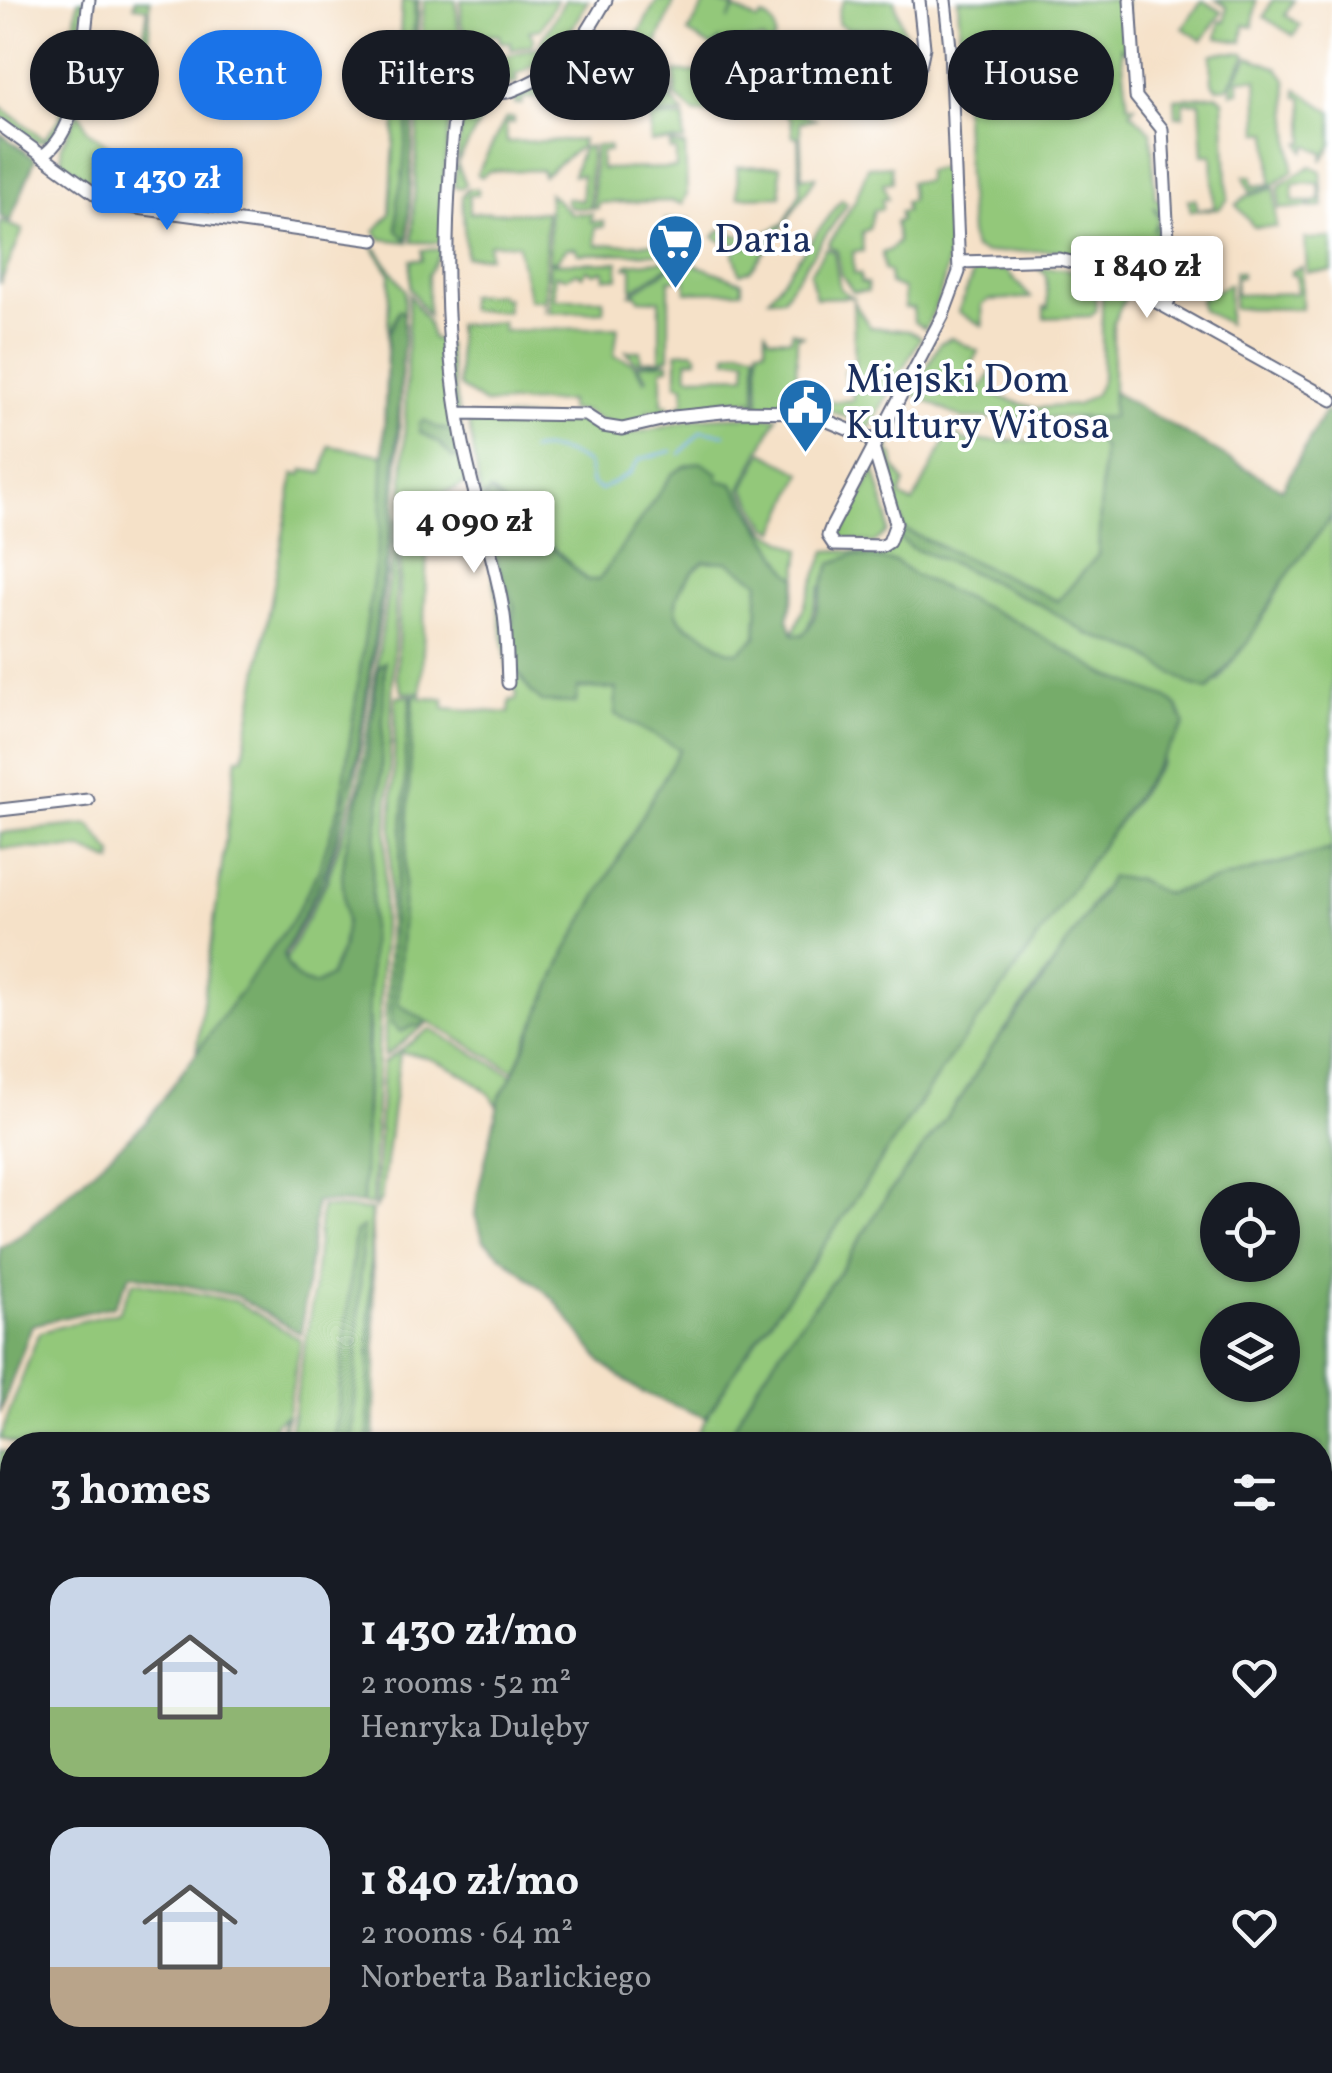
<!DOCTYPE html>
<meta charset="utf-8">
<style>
:root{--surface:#171b24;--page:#242831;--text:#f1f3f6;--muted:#9ea1a6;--accent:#1a73e8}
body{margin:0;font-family:Vollkorn,serif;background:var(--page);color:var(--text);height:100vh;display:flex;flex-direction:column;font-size:38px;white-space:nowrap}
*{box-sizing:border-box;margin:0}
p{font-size:32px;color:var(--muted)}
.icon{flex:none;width:55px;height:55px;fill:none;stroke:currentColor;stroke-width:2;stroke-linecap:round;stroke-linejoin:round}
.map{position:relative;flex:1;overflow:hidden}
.sheet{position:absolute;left:0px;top:1432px;width:1332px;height:642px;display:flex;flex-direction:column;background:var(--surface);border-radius:40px 40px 0 0;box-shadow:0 2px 8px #0004}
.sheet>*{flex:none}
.hud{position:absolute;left:30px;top:30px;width:1272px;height:90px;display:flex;gap:20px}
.tools{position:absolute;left:1200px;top:1182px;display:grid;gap:20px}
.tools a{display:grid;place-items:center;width:100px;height:100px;border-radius:50%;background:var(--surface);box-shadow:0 2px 8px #0004;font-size:50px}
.price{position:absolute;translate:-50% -85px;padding:0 22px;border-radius:10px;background:#fff;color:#222;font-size:32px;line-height:65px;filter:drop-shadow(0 2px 5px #0008)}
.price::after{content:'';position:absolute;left:50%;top:60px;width:30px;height:22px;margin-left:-15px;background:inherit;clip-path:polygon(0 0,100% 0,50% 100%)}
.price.active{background:var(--accent);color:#fff}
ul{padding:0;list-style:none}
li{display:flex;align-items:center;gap:30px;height:250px;padding:0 50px}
li span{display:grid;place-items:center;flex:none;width:280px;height:200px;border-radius:30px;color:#555}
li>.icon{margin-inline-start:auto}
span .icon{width:120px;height:120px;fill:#fffc;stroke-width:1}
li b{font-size:42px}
h2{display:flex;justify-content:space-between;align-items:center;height:120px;padding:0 50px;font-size:42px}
.tag{padding:0 35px;border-radius:45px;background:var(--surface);box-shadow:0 2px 8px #0004;font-size:35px;line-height:90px}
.tag.active{background:var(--accent);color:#fff}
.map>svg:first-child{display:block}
</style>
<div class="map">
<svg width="1332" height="2073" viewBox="0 0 1332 2073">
<rect width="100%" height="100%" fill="#fff"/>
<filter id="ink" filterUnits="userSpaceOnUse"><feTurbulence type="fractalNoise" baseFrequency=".01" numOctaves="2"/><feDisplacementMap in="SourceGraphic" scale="20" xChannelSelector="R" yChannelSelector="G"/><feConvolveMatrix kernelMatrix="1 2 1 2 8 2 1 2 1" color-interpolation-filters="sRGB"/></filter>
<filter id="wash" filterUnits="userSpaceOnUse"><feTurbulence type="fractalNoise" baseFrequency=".0048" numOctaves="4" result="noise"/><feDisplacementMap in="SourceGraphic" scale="40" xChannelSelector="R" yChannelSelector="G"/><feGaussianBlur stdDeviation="2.25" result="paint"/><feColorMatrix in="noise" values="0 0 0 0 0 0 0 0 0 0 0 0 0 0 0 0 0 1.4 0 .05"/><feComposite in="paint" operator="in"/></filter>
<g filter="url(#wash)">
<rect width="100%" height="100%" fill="#f5e1c8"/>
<path fill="#93c87a" stroke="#577c6c" stroke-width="2.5" d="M 78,0 L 85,0 L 68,110 L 53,140 L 36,142 L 0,116 L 0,106 L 44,139 L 60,118 Z
M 135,0 L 150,0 L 148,64 L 124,60 L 126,44 L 142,46 L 148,8 L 134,6 Z
M 402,0 L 419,0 L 408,242 L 381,239 L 375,231 L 390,214 Z
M 424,0 L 456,0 L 458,27 L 470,40 L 461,24 L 461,0 L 557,0 L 541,29 L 529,31 L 534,40 L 531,45 L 511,50 L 511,42 L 500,42 L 499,35 L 477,36 L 473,74 L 487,75 L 488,87 L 454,84 L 443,185 L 442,243 L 412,242 Z
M 565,0 L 588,0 L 571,30 L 574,39 L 559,56 L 540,44 Z
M 657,0 L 675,0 L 655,48 L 636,38 Z
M 707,0 L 731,7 L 737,2 L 728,20 L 735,9 L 758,21 L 762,16 C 773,21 778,28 774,41 L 765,47 L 764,40 L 742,40 L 742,47 L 738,47 L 738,41 L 724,41 L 723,48 L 717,48 L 719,41 L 712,47 L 688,33 Z
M 844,0 L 894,0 L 906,38 L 904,56 L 880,58 L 880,47 L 896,46 L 895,28 L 848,29 L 838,23 L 839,10 Z
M 958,0 L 1125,0 L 1128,53 L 1121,47 L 1128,105 L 1135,106 L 1130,112 L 1151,131 L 1155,199 L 1161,200 L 1163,218 L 1153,206 L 1159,219 L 1154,228 L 1163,223 L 1163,231 L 1156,232 L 1159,286 L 1164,291 L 1157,292 L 1103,264 L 1057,250 L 985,253 L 974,249 L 970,234 Z
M 1202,0 L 1222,12 L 1202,41 L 1183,28 Z
M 1216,0 L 1256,0 L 1253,26 L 1244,25 L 1242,42 L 1217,38 L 1220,21 L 1225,22 L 1227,7 Z
M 1272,0 L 1294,0 L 1285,15 L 1300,25 L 1294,36 L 1264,17 Z
M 625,42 L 635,42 L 668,59 L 673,101 L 684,114 L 650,115 L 650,101 L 670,100 L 669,83 L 645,83 L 647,115 L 601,112 L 594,107 L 592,92 L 607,93 L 607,102 L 625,102 Z
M 538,47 L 559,60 L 546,67 L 542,61 L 515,75 L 518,82 L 497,87 L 496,71 L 503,57 Z
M 1221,52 L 1244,53 L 1246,56 L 1228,87 L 1217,88 L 1212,82 L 1211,55 Z
M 1249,57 L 1278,68 L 1286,79 L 1293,171 L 1272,186 L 1250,192 L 1244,176 L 1252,176 L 1253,186 L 1271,184 L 1269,132 L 1259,132 L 1257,79 L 1239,79 L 1239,92 L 1232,93 L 1232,83 Z
M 566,67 L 588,72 L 583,103 L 577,104 L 576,98 L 523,98 L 522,104 L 515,104 L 514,95 Z
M 675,72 L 706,72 L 707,81 L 782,79 L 783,96 L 806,95 L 814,98 L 780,106 L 730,106 L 718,113 L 695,113 L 676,97 Z
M 1297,89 L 1332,112 L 1332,144 L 1322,161 L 1323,153 L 1308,145 L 1304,151 L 1300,143 L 1305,142 L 1303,98 L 1297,97 Z
M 1217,95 L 1223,100 L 1228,199 L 1219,209 L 1191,211 L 1188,200 L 1195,199 L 1197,210 L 1214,208 L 1212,155 L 1203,155 L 1200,102 L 1183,103 L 1183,116 L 1176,116 L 1175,99 Z
M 482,96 L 493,99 L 495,109 L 469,112 L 468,125 L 473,125 L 477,115 L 484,115 L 457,163 L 466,184 L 462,188 L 454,187 L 462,111 L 474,98 Z
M 783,108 L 817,119 L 800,122 L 802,177 L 816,177 L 777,235 C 756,240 733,250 714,237 L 721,229 C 741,242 765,235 784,223 L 800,193 L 798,137 L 793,136 L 791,120 L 781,110 Z
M 79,111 L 87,130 L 178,197 C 138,220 92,185 62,161 L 61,146 Z
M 650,117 L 684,118 L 684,141 L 651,142 Z
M 506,118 L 514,118 L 514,123 L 506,123 L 507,142 L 582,140 L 581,146 L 543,176 L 542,170 L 489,171 L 481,177 L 477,174 Z
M 670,144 L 685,146 L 687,194 L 682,204 L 672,201 L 598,203 L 598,208 L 593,208 L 594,146 L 609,146 L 609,151 L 600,152 L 601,169 L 676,168 L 676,150 L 670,150 Z
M 590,146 L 590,208 L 572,208 L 566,203 L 566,198 L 582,201 L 582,175 L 573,175 L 582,148 Z
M 780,166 L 781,196 L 738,197 L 737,167 Z
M 891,166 L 892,182 L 883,183 L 888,199 L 882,199 L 882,209 L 874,210 L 869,229 L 862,232 L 863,251 L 853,252 L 854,274 L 860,274 L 861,283 L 867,283 L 868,291 L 853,292 L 841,274 L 837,251 L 828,245 L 855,201 L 868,167 Z
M 1311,166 L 1321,171 L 1323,207 L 1311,208 L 1311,202 L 1320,201 L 1319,183 L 1293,184 L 1293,202 L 1308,202 L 1308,207 L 1279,209 L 1279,186 Z
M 942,167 L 947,168 C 950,229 955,273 925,329 L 914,322 L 913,308 L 905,308 L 903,289 L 890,284 L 889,272 L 884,270 L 882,253 L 890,250 L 898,242 L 895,222 L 900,221 L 900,212 L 906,211 L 905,202 L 911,201 L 910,182 L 926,181 L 926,171 Z
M 1275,188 L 1276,227 L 1254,227 L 1236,205 L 1247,196 Z
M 468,189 L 478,189 L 478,195 L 469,195 L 470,213 L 546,212 L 545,313 L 544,300 L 529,300 C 527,278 520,268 518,244 L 489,244 L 489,256 L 466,257 L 462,197 Z
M 549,193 L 570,213 L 592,214 L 591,222 L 604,221 L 604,227 L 595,227 L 596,245 L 671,243 L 671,225 L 665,225 L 665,220 L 690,219 C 695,233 686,248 673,253 L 579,254 L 575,248 L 567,248 L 556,261 L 549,261 Z
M 842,199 L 847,203 L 845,207 L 783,298 L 769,298 Z
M 0,221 L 23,230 L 0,284 Z
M 1332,238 L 1332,271 L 1307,272 L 1305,239 Z
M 774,239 L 751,270 L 740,274 L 734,254 L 736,248 Z
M 373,248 L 377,249 L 405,290 L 396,512 L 354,790 L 325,879 L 284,956 L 292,923 L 196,1053 L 237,757 L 243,757 L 294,474 L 301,475 L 303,470 L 323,473 L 329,446 L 383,455 L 390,274 Z
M 826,248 L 834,252 L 840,289 L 852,297 L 816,298 L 810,273 Z
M 443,249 L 428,275 L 428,316 L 410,288 L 411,260 L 422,260 L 422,250 Z
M 668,260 L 675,262 L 632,290 L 632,268 L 626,267 L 628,264 Z
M 618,262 L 618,278 L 605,278 L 604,270 L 594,273 L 587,270 L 582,276 L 577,272 L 567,278 L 555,275 L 555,299 L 603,299 L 604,311 L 550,313 L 549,263 Z
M 688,262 L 742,282 L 742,291 L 686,292 L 685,265 Z
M 676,264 L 679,279 L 669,280 L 669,357 L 660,361 L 636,362 L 626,351 L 640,351 L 641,361 L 660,360 L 660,300 L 639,299 L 637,295 L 631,294 Z
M 1302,267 L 1302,309 L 1233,308 L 1235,272 L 1241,272 L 1241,277 L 1235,278 L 1236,295 L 1297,293 L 1296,275 L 1291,275 L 1291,271 Z
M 1038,268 L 1067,269 L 1094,279 L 1096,310 L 1091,316 L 1044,318 L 1044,307 L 1048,308 L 1046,275 Z
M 1006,270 L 1031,298 L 989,300 L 982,305 L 983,326 L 958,312 L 974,271 Z
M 1102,283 L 1127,294 L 1113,323 L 1113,417 L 963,419 L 913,394 L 940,343 L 951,338 L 978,351 L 965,379 L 982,388 L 993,369 L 994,394 L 997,396 L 1035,408 L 1077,405 L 1095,394 L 1102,379 Z
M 1229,284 L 1228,324 L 1201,309 L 1200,299 Z
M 409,294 L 428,323 L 432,338 L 447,344 L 470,482 L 429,500 L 421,698 L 444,699 L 444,708 L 509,713 L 510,700 L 516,700 L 517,693 L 510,683 L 468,417 L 584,419 C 617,450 667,422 705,418 C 729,415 753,417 777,417 L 741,489 L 766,531 L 801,550 L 797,578 L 788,571 L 733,484 L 672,474 L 607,570 L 599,580 L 588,580 L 491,491 L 487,496 L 493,544 L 514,606 L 511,635 L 515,663 L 531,692 L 575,703 L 577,688 L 617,689 L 615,714 L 680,749 L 566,951 L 514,1071 L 429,1022 L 384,1057 L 396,697 L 418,695 L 419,692 L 403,693 L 397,677 Z
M 500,294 L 501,298 L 507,298 L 507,312 L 469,310 L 468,296 Z
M 853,301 L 870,327 L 909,331 L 921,337 L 867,432 L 852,427 L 854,420 L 821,407 L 818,412 L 814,410 L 813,403 L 853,400 L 852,385 L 846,384 L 845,370 L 855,369 Z
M 502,322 L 503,331 L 618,327 L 614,356 L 632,362 L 645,380 L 647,378 L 637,365 L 669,362 L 669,367 L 662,368 L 662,405 L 669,405 L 669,408 L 661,417 L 653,418 L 656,410 L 647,411 L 647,415 L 651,415 L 650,421 C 637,425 621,427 608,423 C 589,418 594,410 569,410 L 569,401 L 484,404 L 459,386 L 457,325 Z
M 766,331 L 770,338 L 791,339 L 792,331 L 804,336 L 797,336 L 796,397 L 802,398 L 800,401 L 759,407 L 758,348 L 765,348 Z
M 740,349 L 756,351 L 756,407 L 753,407 L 752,400 L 722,401 L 722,408 L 679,409 L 677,405 L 684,404 L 684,385 L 677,384 L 677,352 L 693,351 L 697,354 L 697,359 L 687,360 L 688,376 L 746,375 L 747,358 L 727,359 L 727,353 Z
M 905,411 L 909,411 L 888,451 L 894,455 L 894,466 L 905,482 L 900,496 L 913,503 L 950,432 L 966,441 L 1096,440 L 1103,447 L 1098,555 L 1058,601 L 904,530 L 883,453 Z
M 763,452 L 802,473 L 776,531 L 768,527 L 744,488 Z
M 873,465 L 888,518 L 887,532 L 874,543 L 843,540 L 840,530 L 844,529 L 872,475 Z
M 1332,516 L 1332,849 L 1165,894 L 1135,879 L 1100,891 L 1074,935 L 991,1049 L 963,1095 L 886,1197 L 841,1270 L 791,1335 L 749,1398 L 725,1445 L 690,1445 L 741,1361 L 815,1259 L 951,1056 L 1162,762 L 1172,701 L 1105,674 L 1019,623 L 912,574 L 896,562 L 853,555 L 820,588 L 806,633 L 798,636 L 793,634 L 826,551 C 849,547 886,564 899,538 L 911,548 L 954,564 L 1045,607 L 1088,634 L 1143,653 L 1191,685 L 1218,681 L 1261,621 L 1283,581 Z
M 399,517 L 372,1205 L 363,1204 L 370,1018 L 315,985 L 297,979 L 285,961 L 327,881 L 358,791 Z
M 704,561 L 728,562 L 759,582 L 756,637 L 739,652 C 722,652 717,643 704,634 C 697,629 689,629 683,623 C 664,602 688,574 704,561 Z
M 89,824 L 113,854 L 113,862 L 83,849 L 0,848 L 0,833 Z
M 430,1029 L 513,1075 L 498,1107 C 487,1082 426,1051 400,1053 L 381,1200 L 375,1208 L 383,1063 Z
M 321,1207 L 371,1210 L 368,1445 L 288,1445 L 312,1302 Z
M 134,1281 L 235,1301 L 301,1340 L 282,1445 L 278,1445 L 284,1416 L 275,1423 L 270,1445 L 17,1445 L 0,1438 L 39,1332 L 118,1312 Z
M 0,1450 L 12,1455 L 12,1629 L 0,1628 Z"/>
<path fill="#76ac6a" stroke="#486e64" stroke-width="2.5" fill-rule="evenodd" d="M 415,0 L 419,0 L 408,236 L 405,239 L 397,230 L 397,201 L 402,180 L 411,85 Z
M 0,133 L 35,159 L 10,222 L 0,216 Z
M 399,310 L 404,314 L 404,338 L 391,521 L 357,759 L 327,866 L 284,954 C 287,972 297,982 315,985 L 330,976 L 342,949 L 346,920 L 342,876 L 345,851 L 365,775 L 379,666 L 385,662 L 380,809 L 373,863 L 363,1204 L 316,1202 L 301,1334 L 236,1296 L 131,1274 L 114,1306 L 32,1325 L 0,1413 L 0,1248 L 27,1231 L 146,1122 L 294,918 L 319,869 L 341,801 L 381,524 L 388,334 Z
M 1113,392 L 1282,489 L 1325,411 L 1332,415 L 1332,516 L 1283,581 L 1248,642 L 1208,690 L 1191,685 L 1142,653 L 1088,634 L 1045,607 L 954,564 L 911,548 L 899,538 L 901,522 L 905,530 L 1058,601 L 1098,555 L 1103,447 L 1075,418 L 1112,417 Z
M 424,420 L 436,427 L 453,431 L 460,457 L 453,458 L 439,443 L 420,432 L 419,424 Z
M 700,462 L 718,473 L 718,480 L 733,484 L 788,571 L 797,578 L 788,619 L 793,634 L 802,635 C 821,619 818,585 832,563 L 853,555 L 896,562 L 912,574 L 1019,623 L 1105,674 L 1166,697 L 1177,706 L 1185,725 L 1006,984 L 951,1056 L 815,1259 L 741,1361 L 706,1418 L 641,1392 L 602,1363 L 553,1298 L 484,1241 L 475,1215 L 478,1192 L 500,1096 L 513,1075 L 566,951 L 680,749 L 615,714 L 616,689 L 578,688 L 576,703 L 542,702 L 531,692 L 516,669 L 511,635 L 514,606 L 498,565 L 485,496 L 490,491 L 587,580 L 599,580 L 672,474 L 685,466 ZM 704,561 L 728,562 L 759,582 L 756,637 L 739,652 C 722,652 717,643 704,634 C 697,629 689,629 683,623 C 664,602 688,574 704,561 Z
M 411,697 L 414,697 L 398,1004 L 426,1021 L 423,1026 L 414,1026 L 401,1032 L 391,1024 L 393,900 L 399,869 L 405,787 L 405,751 Z
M 1332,849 L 1332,1504 L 1320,1506 L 1320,1445 L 725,1445 L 749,1398 L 791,1335 L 841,1270 L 886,1197 L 963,1095 L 991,1049 L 1041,983 L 1111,877 L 1135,879 L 1166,894 ZM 1218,1200 L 1282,1200 L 1282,1265 L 1218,1265 ZM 1218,1320 L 1282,1320 L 1282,1385 L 1218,1385 Z
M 371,1210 L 376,1365 L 374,1445 L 368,1445 Z
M 363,1227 L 353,1445 L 334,1445 L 355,1232 Z
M 1332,1519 L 1332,2073 L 903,2073 L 898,2063 L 1320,2062 L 1320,1521 Z"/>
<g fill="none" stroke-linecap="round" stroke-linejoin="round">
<path stroke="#7cb2eb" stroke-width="2.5" d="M 530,451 C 547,446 572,453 588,464 L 591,483 L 600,490 L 630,473 L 640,459 L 672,451
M 680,454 L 701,431 L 725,434"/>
</g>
</g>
<g filter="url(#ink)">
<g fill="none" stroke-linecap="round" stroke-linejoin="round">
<defs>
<path id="minor" d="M 919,0 L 924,47 L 920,66
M 1130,0 L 1136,97 L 1162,129 L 1171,295 L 1166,307
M 0,125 L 105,201 L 115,205 L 374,240
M 42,156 C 83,130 82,45 89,0
M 960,262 L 1059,259 L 1084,265 L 1124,284 L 1332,400
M 458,413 L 586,415 L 603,426 L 622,429 L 674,417 L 732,411 L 806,412 L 876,441
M 873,447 L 896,523 L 889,542 L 883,546 L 834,545 L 828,536 L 831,528 L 943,315 L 959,272 L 950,47 L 945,0
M 508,683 C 507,661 507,637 504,615 C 495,556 473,498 462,438 C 446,353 444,260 450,174 C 451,156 452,113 461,99 C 472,84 496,97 511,91 C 565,70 578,49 606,0
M 0,810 L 88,800"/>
<path id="tertiary" d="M 1320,1511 L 1332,1509
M 0,1635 L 12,1636"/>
</defs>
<use href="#minor" stroke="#676d83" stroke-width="15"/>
<use href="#tertiary" stroke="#676d83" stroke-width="19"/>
<use href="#minor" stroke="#fff" stroke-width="11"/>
<use href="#tertiary" stroke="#fff" stroke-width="15"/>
</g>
</g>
<defs>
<symbol id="supermarket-pin" viewBox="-11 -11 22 30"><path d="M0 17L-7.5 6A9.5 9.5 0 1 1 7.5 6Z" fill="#1f6fb2" stroke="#fff"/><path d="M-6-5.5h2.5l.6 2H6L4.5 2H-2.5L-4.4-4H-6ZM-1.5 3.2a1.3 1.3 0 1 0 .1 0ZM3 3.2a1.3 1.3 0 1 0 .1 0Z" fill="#fff"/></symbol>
<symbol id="civic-pin" viewBox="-11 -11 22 30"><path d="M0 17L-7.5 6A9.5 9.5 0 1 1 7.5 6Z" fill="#1f6fb2" stroke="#fff"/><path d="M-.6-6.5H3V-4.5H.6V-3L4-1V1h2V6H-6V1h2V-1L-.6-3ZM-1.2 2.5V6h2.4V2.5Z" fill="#fff"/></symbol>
</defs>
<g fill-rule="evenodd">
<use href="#supermarket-pin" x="644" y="210" width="63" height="86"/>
<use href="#civic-pin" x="774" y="374" width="63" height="86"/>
</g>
<g text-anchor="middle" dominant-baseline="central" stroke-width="8" stroke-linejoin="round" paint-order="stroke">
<g font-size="40" fill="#1b2f5e" stroke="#fff" text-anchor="start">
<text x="714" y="242">Daria</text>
<text x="845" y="382">Miejski Dom<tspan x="845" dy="46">Kultury Witosa</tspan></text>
</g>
</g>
</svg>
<div class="tools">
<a><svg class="icon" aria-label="locate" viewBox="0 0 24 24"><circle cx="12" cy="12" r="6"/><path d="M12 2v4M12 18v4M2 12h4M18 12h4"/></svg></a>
<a><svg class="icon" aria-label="layers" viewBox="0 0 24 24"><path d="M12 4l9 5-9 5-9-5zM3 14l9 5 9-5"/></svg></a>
</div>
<b class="price active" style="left:167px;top:233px">1 430 zł</b>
<b class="price" style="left:1147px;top:321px">1 840 zł</b>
<b class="price" style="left:474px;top:576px">4 090 zł</b>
<div class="hud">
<a class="tag">Buy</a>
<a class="tag active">Rent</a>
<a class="tag">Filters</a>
<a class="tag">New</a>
<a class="tag">Apartment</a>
<a class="tag">House</a>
</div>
<section class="sheet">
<h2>3 homes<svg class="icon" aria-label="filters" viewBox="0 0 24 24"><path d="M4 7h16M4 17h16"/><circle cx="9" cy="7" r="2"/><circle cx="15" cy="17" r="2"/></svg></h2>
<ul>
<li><span style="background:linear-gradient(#c9d6e8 65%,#8fb573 0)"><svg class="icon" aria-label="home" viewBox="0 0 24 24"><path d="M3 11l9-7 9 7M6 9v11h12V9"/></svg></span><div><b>1 430 zł/mo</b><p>2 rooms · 52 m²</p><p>Henryka Dulęby</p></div><svg class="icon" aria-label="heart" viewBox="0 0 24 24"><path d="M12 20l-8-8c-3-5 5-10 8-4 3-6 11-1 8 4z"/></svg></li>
<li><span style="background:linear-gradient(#c9d6e8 70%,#b9a48a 0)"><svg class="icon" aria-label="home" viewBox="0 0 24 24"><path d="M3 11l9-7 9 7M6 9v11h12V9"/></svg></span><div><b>1 840 zł/mo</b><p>2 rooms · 64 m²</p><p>Norberta Barlickiego</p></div><svg class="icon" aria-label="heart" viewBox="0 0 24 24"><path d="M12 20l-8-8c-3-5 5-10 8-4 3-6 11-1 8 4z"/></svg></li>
</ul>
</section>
</div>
